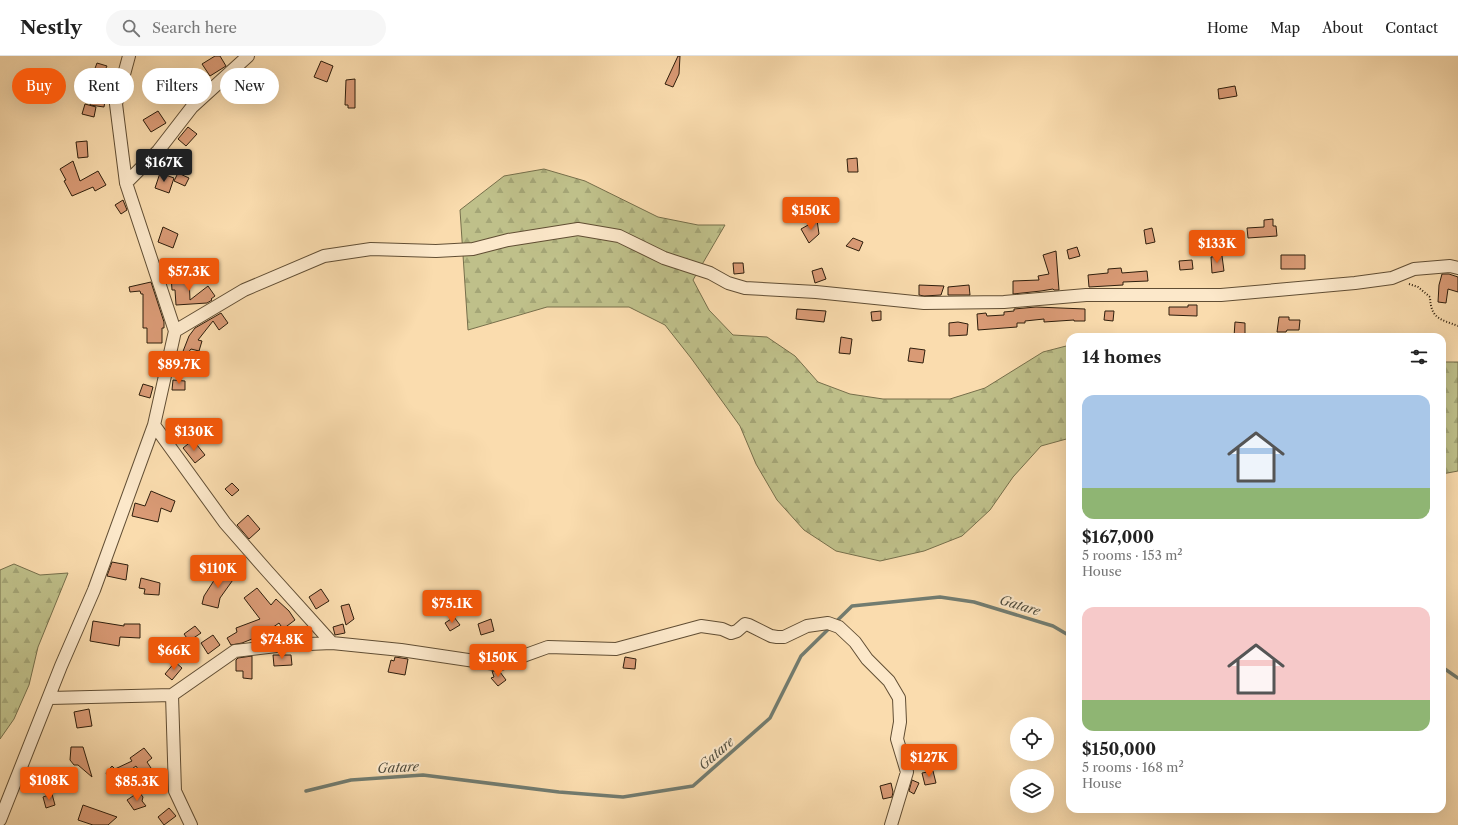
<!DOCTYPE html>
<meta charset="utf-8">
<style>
:root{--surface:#fff;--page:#f6f6f6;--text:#222;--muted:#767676;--line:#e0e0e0;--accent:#ea580c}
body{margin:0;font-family:"Libre Caslon Text",serif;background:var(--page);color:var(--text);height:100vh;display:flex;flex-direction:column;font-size:15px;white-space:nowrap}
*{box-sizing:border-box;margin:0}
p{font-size:13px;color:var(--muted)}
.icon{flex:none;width:22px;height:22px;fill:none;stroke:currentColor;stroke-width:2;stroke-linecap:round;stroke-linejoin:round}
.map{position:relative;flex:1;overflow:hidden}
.sheet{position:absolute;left:1066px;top:277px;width:380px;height:480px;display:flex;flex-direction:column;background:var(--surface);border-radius:12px;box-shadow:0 4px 16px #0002}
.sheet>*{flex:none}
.top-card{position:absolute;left:12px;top:12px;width:380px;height:36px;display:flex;gap:8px}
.fabs{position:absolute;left:1010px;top:661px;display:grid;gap:8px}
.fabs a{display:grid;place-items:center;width:44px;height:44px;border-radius:50%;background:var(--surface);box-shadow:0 4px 16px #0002;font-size:20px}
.price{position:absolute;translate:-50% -34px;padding:0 9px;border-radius:4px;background:var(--accent);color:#fff;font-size:13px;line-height:26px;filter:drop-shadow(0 1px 2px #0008)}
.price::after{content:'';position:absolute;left:50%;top:24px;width:12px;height:9px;margin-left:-6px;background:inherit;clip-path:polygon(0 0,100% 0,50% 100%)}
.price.selected{background:#222;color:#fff}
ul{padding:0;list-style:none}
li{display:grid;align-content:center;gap:8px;height:212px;padding:0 16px}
li span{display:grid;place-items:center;height:124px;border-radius:12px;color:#555}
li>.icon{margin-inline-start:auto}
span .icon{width:72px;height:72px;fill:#fffc;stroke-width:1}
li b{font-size:17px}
h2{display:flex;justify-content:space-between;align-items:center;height:48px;padding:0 16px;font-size:17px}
.chip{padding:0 14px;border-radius:18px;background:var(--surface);box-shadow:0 4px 16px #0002;font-size:14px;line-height:36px}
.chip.selected{background:var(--accent);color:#fff}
header{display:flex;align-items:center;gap:24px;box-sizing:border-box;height:56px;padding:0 20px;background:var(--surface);border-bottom:1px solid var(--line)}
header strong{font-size:19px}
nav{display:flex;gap:22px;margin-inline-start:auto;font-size:14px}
.search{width:280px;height:36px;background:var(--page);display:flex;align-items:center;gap:10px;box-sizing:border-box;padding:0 14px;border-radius:22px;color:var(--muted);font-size:15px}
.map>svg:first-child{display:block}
</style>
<header>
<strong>Nestly</strong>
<div class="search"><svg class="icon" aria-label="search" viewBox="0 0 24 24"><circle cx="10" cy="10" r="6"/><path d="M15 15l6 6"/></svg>Search here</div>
<nav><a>Home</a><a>Map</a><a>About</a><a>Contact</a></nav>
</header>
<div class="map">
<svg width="1458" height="769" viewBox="0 0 1458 769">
<defs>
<pattern id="forest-firs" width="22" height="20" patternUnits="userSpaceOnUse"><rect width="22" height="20" fill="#bfc08a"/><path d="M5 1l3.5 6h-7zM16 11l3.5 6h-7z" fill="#a4a576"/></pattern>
</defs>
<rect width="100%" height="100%" fill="#fadcae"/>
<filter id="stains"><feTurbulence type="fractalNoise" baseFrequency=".005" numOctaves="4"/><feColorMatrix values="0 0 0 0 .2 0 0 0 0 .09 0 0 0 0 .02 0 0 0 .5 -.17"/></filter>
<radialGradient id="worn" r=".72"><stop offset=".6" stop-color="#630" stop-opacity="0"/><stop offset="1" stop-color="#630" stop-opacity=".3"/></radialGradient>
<path fill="url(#forest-firs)" stroke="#766f4b" d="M 544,113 L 585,125 L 658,161 L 698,169 L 725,169 L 693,224 L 709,254 L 733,279 L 767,281 L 795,300 L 818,326 L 850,338 L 883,343 L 950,343 L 985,332 L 1043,296 L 1070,289 L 1070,382 L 1041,390 L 1013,421 L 990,454 L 962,480 L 924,495 L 880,505 L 836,495 L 804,474 L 777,444 L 756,408 L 740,370 L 691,302 L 665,269 L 629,251 L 547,251 L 468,274 L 460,154 L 504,120 Z
M 1442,306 L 1458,306 L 1458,415 L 1442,418 Z
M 14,508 L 40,519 L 68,517 L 38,591 L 29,629 L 14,663 L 0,683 L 0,514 Z"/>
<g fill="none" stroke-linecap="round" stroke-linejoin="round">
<path stroke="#727c70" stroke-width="3.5" d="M 1442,611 L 1458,622
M 306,735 L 351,724 L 423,719 L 559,736 L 623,741 L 693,730 L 770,662 L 801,600 L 852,550 L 940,541 L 974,546 L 1053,570 L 1070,580"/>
</g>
<path fill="#d99a75" stroke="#2e1e0c" d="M 215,0 L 220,0 L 226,10 L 210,20 L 202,8 Z
M 678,0 L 680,0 L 679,18 L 673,31 L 665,28 Z
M 321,5 L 333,10 L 327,26 L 314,21 Z
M 97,7 L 107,10 L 103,18 L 94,15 Z
M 258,19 L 267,25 L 257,42 L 247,36 L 250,32 L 245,29 L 251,20 L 255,23 Z
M 174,21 L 176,34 L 159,36 L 157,23 Z
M 355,23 L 355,52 L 348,52 L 348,49 L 345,49 L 346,24 Z
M 95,25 L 108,27 L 104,51 L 90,49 Z
M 1235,30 L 1237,40 L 1219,43 L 1218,33 Z
M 85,48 L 96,51 L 94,61 L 82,58 Z
M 158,55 L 166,67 L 151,76 L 143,64 Z
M 188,71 L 197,78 L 186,90 L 178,83 Z
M 87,85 L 88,101 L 78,102 L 76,86 Z
M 857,102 L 858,116 L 848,116 L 847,103 Z
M 73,105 L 80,125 L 98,115 L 106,129 L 95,135 L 93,131 L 72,140 L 64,125 L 66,124 L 60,113 Z
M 160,117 L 174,122 L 169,137 L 155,132 Z
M 178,117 L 189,122 L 185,130 L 174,125 Z
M 123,144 L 127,154 L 121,158 L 115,149 Z
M 811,144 L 820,147 L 815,161 L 806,158 Z
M 1273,163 L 1273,170 L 1276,170 L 1277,180 L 1248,182 L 1247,172 L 1264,171 L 1264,164 Z
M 817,164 L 819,178 L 809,187 L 801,173 Z
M 163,171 L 178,178 L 173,192 L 158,186 Z
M 1152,172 L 1155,186 L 1146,188 L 1144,174 Z
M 1233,181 L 1234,194 L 1225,194 L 1224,182 Z
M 853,182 L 863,186 L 859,195 L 846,190 Z
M 1077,191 L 1080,200 L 1069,203 L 1067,194 Z
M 1056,195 L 1059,234 L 1054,234 L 1053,233 L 1041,235 L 1013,238 L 1013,225 L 1039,224 L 1038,220 L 1049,218 L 1043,199 Z
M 1281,199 L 1305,199 L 1305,213 L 1281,213 Z
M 1222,200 L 1224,215 L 1212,217 L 1211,201 Z
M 1192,204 L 1193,213 L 1180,214 L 1179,205 Z
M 733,207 L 743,207 L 744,217 L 734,218 Z
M 822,212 L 826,223 L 815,227 L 812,215 Z
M 1121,212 L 1122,217 L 1147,215 L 1148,225 L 1123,226 L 1123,229 L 1089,231 L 1088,219 L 1108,217 L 1108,213 Z
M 1442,218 L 1449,218 L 1458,221 L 1458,236 L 1448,233 L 1446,247 L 1438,246 L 1439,229 Z
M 189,219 L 190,244 L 208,230 L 215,240 L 211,243 L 212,244 L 207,247 L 176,249 L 175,234 L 172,234 L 171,220 Z
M 151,226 L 164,266 L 164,272 L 162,272 L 162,287 L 147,287 L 147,272 L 143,272 L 143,238 L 141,238 L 140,235 L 130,236 L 129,231 Z
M 919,229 L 944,230 L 941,239 L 924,240 L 919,239 Z
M 969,229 L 970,239 L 948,239 L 948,231 Z
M 1188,249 L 1197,249 L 1197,260 L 1169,259 L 1169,251 L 1188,251 Z
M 1036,251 L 1085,253 L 1085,265 L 1074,265 L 1074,264 L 1044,266 L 1044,263 L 1025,265 L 1025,267 L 1017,267 L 1017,271 L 978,274 L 977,258 L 986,257 L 987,260 L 1004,259 L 1004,256 L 1014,255 L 1014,253 Z
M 797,253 L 826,255 L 824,266 L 796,263 Z
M 881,255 L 881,264 L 872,265 L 871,256 Z
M 1105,255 L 1114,255 L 1113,265 L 1104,264 Z
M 221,257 L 228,267 L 219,274 L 213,265 L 198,284 L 202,285 L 199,295 L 191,293 L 182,304 L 180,303 L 189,280 L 195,272 Z
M 1279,261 L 1289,261 L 1289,264 L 1300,264 L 1299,274 L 1287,274 L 1286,276 L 1277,276 Z
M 958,266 L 968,268 L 967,279 L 949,280 L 949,267 Z
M 1235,266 L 1245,267 L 1245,281 L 1234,281 Z
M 841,281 L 852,283 L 850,298 L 839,297 Z
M 910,292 L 925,294 L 923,307 L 908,305 Z
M 173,324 L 185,325 L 185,334 L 172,334 Z
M 143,328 L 153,331 L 150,342 L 139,339 Z
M 193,384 L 205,399 L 195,407 L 183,392 Z
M 232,427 L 239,434 L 232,440 L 225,433 Z
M 151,435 L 175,445 L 171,456 L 161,452 L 158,466 L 132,460 L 135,447 L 145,450 Z
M 248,459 L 260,473 L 249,483 L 237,469 Z
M 112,506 L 128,509 L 126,524 L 107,520 Z
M 222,512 L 235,521 L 220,542 L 218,552 L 202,548 L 204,540 Z
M 141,522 L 160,527 L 159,539 L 144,538 L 145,533 L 139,532 Z
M 257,532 L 271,549 L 276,543 L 289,555 L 295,564 L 283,573 L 279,567 L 262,579 L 242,587 L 231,589 L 227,582 L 237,576 L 236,572 L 260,563 L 244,542 Z
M 321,533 L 329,545 L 316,553 L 309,541 Z
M 349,548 L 354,563 L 346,569 L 341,550 Z
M 454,561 L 460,569 L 450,575 L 445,567 Z
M 491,563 L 494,575 L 481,579 L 478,568 Z
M 93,565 L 124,570 L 124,568 L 140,568 L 140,582 L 120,581 L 119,590 L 90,585 Z
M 343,568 L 345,577 L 335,579 L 333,571 Z
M 195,570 L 201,577 L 189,585 L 184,578 Z
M 213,579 L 220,589 L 208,598 L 201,587 Z
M 501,591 L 507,598 L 500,600 L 494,600 L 492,599 Z
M 273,599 L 291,599 L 292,609 L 274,610 Z
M 252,600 L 252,623 L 243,622 L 243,615 L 236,615 L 236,604 L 238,602 Z
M 395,601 L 408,603 L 405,619 L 388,616 L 391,604 L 394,605 Z
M 625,601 L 636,603 L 635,613 L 623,612 Z
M 175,606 L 182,612 L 172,624 L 165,618 Z
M 492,615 L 500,616 L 506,624 L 498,630 L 491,622 L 494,621 Z
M 89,653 L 92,670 L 77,672 L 74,656 Z
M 71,691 L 83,691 L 92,721 L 78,709 L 74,709 L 70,704 Z
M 144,692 L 152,702 L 147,706 L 153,715 L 145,720 L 139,712 L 138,713 L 136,710 L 112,727 L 106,717 L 112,710 L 115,713 L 132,705 L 130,702 Z
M 933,715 L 936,727 L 925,729 L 922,717 Z
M 912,724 L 919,727 L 914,738 L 909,735 Z
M 891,727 L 893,736 L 892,741 L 883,743 L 880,730 Z
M 139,736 L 143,741 L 142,745 L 146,750 L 134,754 L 127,744 Z
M 52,738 L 55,749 L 46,752 L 43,741 Z
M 83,749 L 117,761 L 108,769 L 93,769 L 78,764 Z
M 169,752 L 176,760 L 164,769 L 158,761 Z"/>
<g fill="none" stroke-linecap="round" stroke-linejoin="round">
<defs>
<path id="minor" d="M 126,127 L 158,95 L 192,51 L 248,0
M 175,275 L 244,234 L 324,200 L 371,193 L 436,195 L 473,193 L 508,184 L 578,173 L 619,180 L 664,202 L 710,217 L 728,227 L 745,232 L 816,236 L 924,247 L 1004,246 L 1086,239 L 1221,239 L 1355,227 L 1392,222 L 1414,213 L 1450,210 L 1458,212
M 154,369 L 225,467 L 268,516 L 332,587 L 401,594 L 495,608 L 501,608 L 548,591 L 616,593 L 701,570 L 722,573 L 731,577 L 737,575 L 745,568 L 749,569 L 771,580 L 777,581 L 784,581 L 807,570 L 828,567 L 839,571 L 855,586 L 867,603 L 889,625 L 899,642 L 900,666 L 897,683 L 907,716 L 891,769
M 172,639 L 175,735 L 191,769
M 50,642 L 172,639 L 235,595 L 285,589 L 332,587
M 0,764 L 61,610 L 94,534 L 154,369 L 175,275 L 126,127 L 116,48 L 129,0"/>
</defs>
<use href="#minor" stroke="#614e34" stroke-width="14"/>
<path stroke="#2e1e0c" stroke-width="2" stroke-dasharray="1 2" stroke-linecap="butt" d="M 1409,228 L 1418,231 L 1430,241 C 1431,263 1440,263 1458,270"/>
<use href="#minor" stroke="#fce8ca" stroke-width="12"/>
</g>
<g text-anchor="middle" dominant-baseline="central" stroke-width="4" stroke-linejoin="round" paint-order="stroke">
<g font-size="13" font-style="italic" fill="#504d3e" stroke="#fce8ca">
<text transform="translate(1020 549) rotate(17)">Gatare</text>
<text transform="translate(716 697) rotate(-41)">Gatare</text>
<text transform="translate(398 711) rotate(-3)">Gatare</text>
</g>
</g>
<rect width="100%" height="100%" filter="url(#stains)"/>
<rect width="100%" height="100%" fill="url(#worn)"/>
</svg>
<div class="fabs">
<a><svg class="icon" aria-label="locate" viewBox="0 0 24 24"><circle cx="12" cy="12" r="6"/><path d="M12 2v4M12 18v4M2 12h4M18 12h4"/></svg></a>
<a><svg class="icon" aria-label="layers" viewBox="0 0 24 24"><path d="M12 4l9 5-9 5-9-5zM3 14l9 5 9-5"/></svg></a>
</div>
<b class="price selected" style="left:164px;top:127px">$167K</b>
<b class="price" style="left:811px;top:175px">$150K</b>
<b class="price" style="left:1217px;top:208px">$133K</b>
<b class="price" style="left:189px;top:236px">$57.3K</b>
<b class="price" style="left:179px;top:329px">$89.7K</b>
<b class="price" style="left:194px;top:396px">$130K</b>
<b class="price" style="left:218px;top:533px">$110K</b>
<b class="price" style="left:452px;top:568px">$75.1K</b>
<b class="price" style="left:282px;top:604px">$74.8K</b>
<b class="price" style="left:174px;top:615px">$66K</b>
<b class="price" style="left:498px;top:622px">$150K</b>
<b class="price" style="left:929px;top:722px">$127K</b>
<b class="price" style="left:49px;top:745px">$108K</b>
<b class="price" style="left:137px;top:746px">$85.3K</b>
<div class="top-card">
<a class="chip selected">Buy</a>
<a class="chip">Rent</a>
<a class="chip">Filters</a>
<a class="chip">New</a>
</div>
<section class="sheet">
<h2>14 homes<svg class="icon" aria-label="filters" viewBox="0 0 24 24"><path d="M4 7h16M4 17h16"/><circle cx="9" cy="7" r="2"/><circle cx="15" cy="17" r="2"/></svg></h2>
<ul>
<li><span style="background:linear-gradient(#a9c7e8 75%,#8fb573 0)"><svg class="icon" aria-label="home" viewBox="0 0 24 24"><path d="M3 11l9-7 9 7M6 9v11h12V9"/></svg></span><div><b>$167,000</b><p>5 rooms · 153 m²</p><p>House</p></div></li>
<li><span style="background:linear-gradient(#f6c9c9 75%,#8fb573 0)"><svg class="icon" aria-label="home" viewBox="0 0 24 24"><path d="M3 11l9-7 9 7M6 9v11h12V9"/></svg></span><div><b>$150,000</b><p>5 rooms · 168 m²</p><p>House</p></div></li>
</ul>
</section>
</div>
